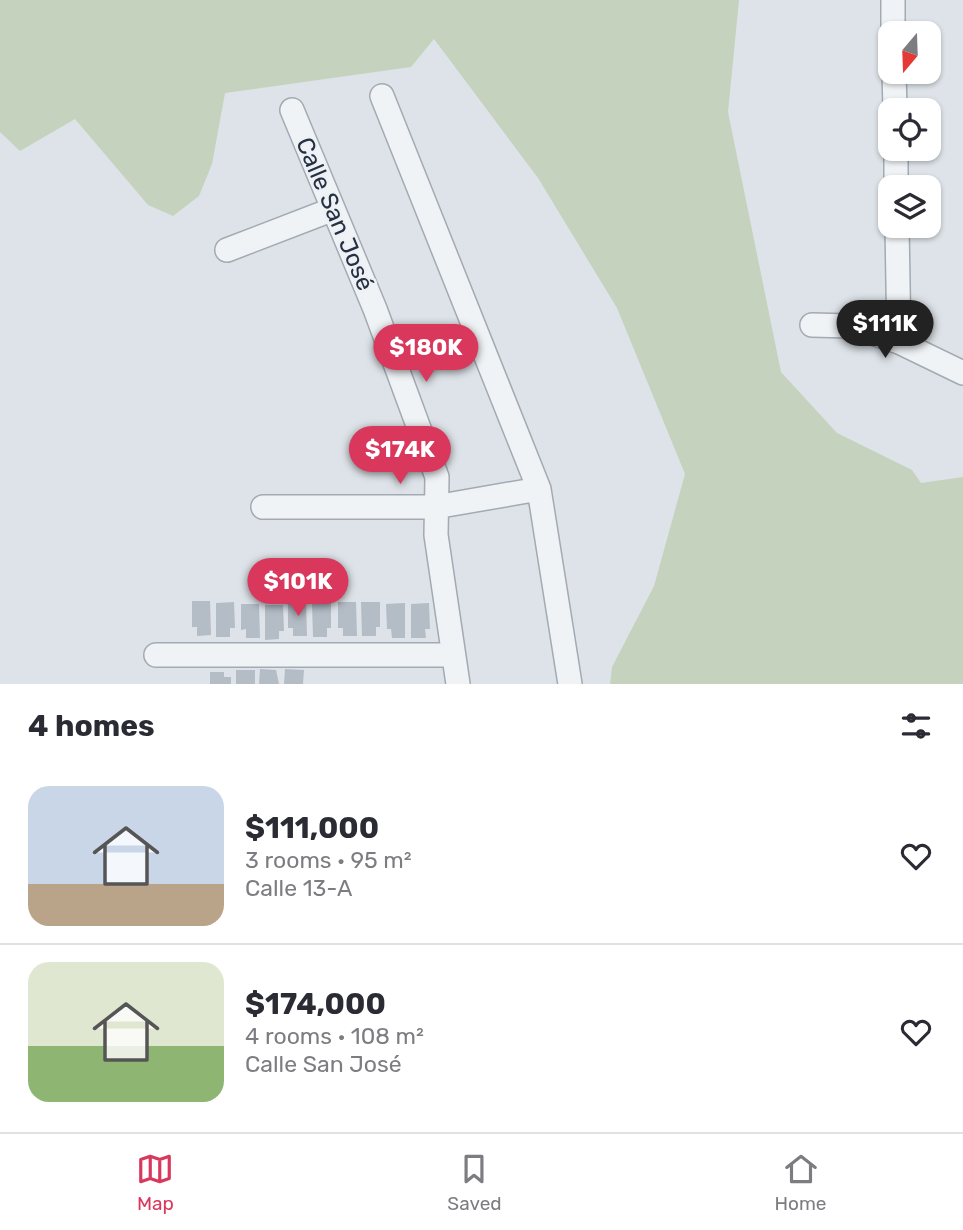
<!DOCTYPE html>
<meta charset="utf-8">
<style>
:root{--surface:#fff;--page:#f2f2f3;--text:#2b2b33;--muted:#7c7c81;--line:#e1e1e2;--accent:#d9375c}
body{margin:0;font-family:Rubik,sans-serif;background:var(--page);color:var(--text);height:100vh;display:flex;flex-direction:column;font-size:26px;white-space:nowrap}
*{box-sizing:border-box;margin:0}
p{font-size:23px;color:var(--muted)}
.icon{flex:none;width:38px;height:38px;fill:none;stroke:currentColor;stroke-width:2;stroke-linecap:round;stroke-linejoin:round}
.map{position:relative;height:684px;overflow:hidden}
.sheet{display:flex;flex-direction:column;background:var(--surface);flex:1}
.sheet>*{flex:none}
.needle{width:46px;rotate:199deg}
.fabs{position:absolute;left:878px;top:21px;display:grid;gap:14px}
.fabs a{display:grid;place-items:center;width:63px;height:63px;border-radius:14px;background:var(--surface);box-shadow:0 2px 5px #0004;font-size:35px}
.price{position:absolute;translate:-50% -60px;padding:0 16px;border-radius:24px;background:var(--accent);color:#fff;font-size:23px;line-height:46px;filter:drop-shadow(0 2px 4px #0008)}
.price::after{content:'';position:absolute;left:50%;top:42px;width:21px;height:16px;margin-left:-10px;background:inherit;clip-path:polygon(0 0,100% 0,50% 100%)}
.price.active{background:#222;color:#fff}
ul{padding:0;list-style:none}
li{display:flex;align-items:center;gap:21px;height:175px;padding:0 28px}
li+li{border-top:2px solid var(--line)}
li span{display:grid;place-items:center;flex:none;width:196px;height:140px;border-radius:21px;color:#555}
li>.icon{margin-inline-start:auto}
span .icon{width:84px;height:84px;fill:#fffc;stroke-width:1}
li b{font-size:30px}
h2{display:flex;justify-content:space-between;align-items:center;height:84px;padding:0 28px;font-size:30px}
.tab-bar{display:flex;justify-content:space-around;align-items:center;height:98px;border-top:2px solid var(--line);background:var(--surface);font-size:19px;color:var(--muted)}
.tab-bar a{display:grid;justify-items:center;gap:4px}
.tab-bar .active{color:var(--accent)}
.map>svg:first-child{display:block}
</style>
<div class="map">
<svg width="963" height="684" viewBox="0 0 963 684">
<rect width="100%" height="100%" fill="#dde3e8"/>
<path fill="#c5d3be" d="M 0,0 L 739,0 L 728,112 L 781,372 L 837,433 L 912,470 L 921,483 L 963,477 L 963,684 L 610,684 L 612,667 L 654,586 L 685,474 L 617,308 L 538,178 L 434,39 L 411,67 L 225,93 L 212,164 L 199,196 L 173,216 L 148,205 L 75,119 L 20,151 L 0,132 Z"/>
<path fill="#b4bcc6" d="M 192,601 L 210,601 L 211,635 L 197,636 L 197,627 L 192,627 Z
M 234,602 L 235,628 L 230,628 L 230,637 L 216,637 L 216,603 Z
M 288,602 L 306,602 L 307,636 L 293,636 L 293,628 L 288,628 Z
M 331,602 L 331,628 L 327,628 L 327,637 L 313,637 L 312,603 Z
M 338,602 L 356,602 L 357,636 L 343,636 L 343,628 L 338,628 Z
M 361,602 L 380,602 L 380,627 L 376,627 L 376,636 L 362,636 Z
M 405,603 L 405,638 L 392,638 L 391,629 L 387,629 L 386,604 Z
M 429,603 L 430,629 L 425,629 L 426,638 L 411,638 L 411,604 Z
M 241,604 L 259,604 L 260,638 L 246,638 L 246,629 L 241,630 Z
M 265,605 L 283,605 L 284,631 L 279,631 L 279,639 L 265,640 Z
M 260,669 L 276,670 L 279,684 L 259,684 Z
M 285,669 L 304,670 L 303,684 L 284,684 Z
M 236,670 L 255,670 L 255,684 L 236,684 Z
M 210,672 L 224,672 L 224,677 L 231,677 L 231,684 L 210,684 Z"/>
<g fill="none" stroke-linecap="round" stroke-linejoin="round">
<defs>
<path id="minor" d="M 893,0 L 893,33
M 894,72 L 895,110
M 382,96 L 539,489 L 570,684
M 292,110 L 375,309 L 437,477 L 436,535 L 458,684
M 896,149 L 896,187
M 897,226 L 899,342
M 227,250 L 331,210
M 812,325 L 851,326 L 899,342 L 963,373
M 263,507 L 435,507 L 539,489
M 156,655 L 453,655"/>
</defs>
<use href="#minor" stroke="#a2aab2" stroke-width="26"/>
<use href="#minor" stroke="#f0f3f6" stroke-width="23"/>
</g>
<g text-anchor="middle" dominant-baseline="central" stroke-width="5" stroke-linejoin="round" paint-order="stroke">
<g font-size="24" fill="#253140" stroke="#edf1f6">
<text transform="translate(335 214) rotate(67)">Calle San José</text>
</g>
</g>
</svg>
<div class="fabs">
<a><svg class="needle" viewBox="-14 -14 28 28"><path d="M0-13l5 13h-10z" fill="#e53935"/><path d="M0 13l5-13h-10z" fill="#7c7c81"/></svg></a>
<a><svg class="icon" aria-label="locate" viewBox="0 0 24 24"><circle cx="12" cy="12" r="6"/><path d="M12 2v4M12 18v4M2 12h4M18 12h4"/></svg></a>
<a><svg class="icon" aria-label="layers" viewBox="0 0 24 24"><path d="M12 4l9 5-9 5-9-5zM3 14l9 5 9-5"/></svg></a>
</div>
<b class="price active" style="left:885px;top:360px">$111K</b>
<b class="price" style="left:426px;top:384px">$180K</b>
<b class="price" style="left:400px;top:486px">$174K</b>
<b class="price" style="left:298px;top:618px">$101K</b>
</div>
<section class="sheet">
<h2>4 homes<svg class="icon" aria-label="filters" viewBox="0 0 24 24"><path d="M4 7h16M4 17h16"/><circle cx="9" cy="7" r="2"/><circle cx="15" cy="17" r="2"/></svg></h2>
<ul>
<li><span style="background:linear-gradient(#c9d6e8 70%,#b9a48a 0)"><svg class="icon" aria-label="home" viewBox="0 0 24 24"><path d="M3 11l9-7 9 7M6 9v11h12V9"/></svg></span><div><b>$111,000</b><p>3 rooms · 95 m²</p><p>Calle 13-A</p></div><svg class="icon" aria-label="heart" viewBox="0 0 24 24"><path d="M12 20l-8-8c-3-5 5-10 8-4 3-6 11-1 8 4z"/></svg></li>
<li><span style="background:linear-gradient(#dfe7d0 60%,#8fb573 0)"><svg class="icon" aria-label="home" viewBox="0 0 24 24"><path d="M3 11l9-7 9 7M6 9v11h12V9"/></svg></span><div><b>$174,000</b><p>4 rooms · 108 m²</p><p>Calle San José</p></div><svg class="icon" aria-label="heart" viewBox="0 0 24 24"><path d="M12 20l-8-8c-3-5 5-10 8-4 3-6 11-1 8 4z"/></svg></li>
</ul>
</section>
<nav class="tab-bar">
<a class="active"><svg class="icon" aria-label="map" viewBox="0 0 24 24"><path d="M3 6l6-2 6 2 6-2v14l-6 2-6-2-6 2zM9 4v14M15 6v14"/></svg>Map</a>
<a><svg class="icon" aria-label="saved" viewBox="0 0 24 24"><path d="M7 4h10v16l-5-4-5 4z"/></svg>Saved</a>
<a><svg class="icon" aria-label="home" viewBox="0 0 24 24"><path d="M3 11l9-7 9 7M6 9v11h12V9"/></svg>Home</a>
</nav>
